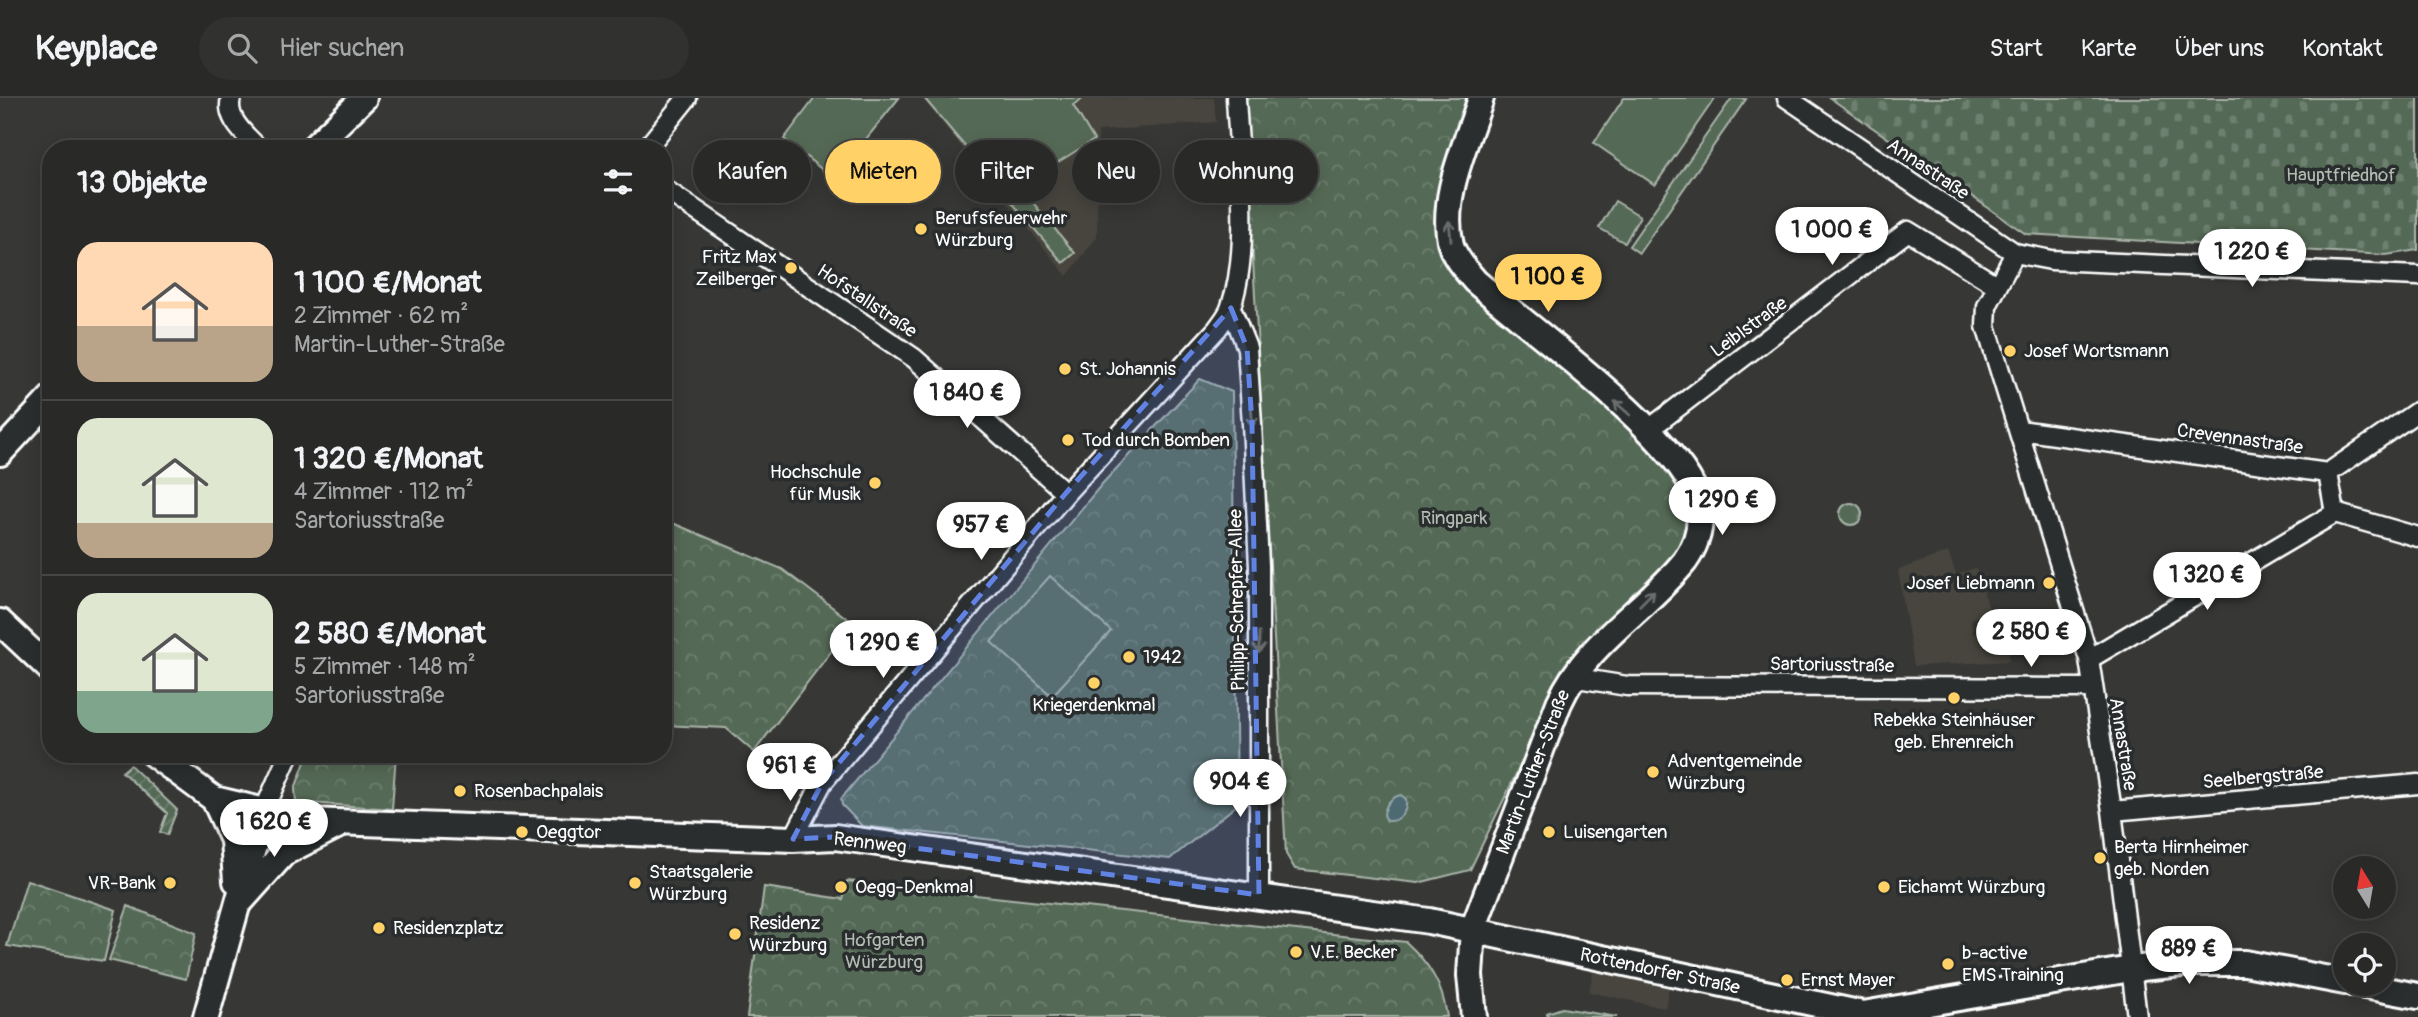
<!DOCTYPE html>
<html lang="de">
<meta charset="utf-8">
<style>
:root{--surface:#292a28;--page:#313230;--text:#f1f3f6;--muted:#a5a7a8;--line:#454645;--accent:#ffd166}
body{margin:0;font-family:Pangolin,sans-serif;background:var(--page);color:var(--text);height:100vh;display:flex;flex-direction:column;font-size:26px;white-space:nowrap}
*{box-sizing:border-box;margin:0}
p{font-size:23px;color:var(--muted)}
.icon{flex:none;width:38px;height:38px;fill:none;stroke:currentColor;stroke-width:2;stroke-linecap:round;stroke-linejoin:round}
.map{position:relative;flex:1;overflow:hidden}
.panel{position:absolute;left:42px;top:42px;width:630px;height:623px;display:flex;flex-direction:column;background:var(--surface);border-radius:28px;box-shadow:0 4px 18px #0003,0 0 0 2px var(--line)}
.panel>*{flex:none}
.guide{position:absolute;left:693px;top:42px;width:665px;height:63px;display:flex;gap:14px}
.needle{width:46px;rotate:349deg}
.controls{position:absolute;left:2333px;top:758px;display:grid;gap:14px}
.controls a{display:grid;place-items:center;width:63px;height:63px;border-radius:50%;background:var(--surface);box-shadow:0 4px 18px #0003,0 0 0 2px var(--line);font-size:35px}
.price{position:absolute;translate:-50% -60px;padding:0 16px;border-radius:24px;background:#fff;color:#222;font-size:23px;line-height:46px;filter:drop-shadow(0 2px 4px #0008)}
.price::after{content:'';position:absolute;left:50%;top:42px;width:21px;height:16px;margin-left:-10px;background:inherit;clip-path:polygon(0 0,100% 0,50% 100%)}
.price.selected{background:var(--accent);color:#111}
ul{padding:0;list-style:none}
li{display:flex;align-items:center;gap:21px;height:175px;padding:0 35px}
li+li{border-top:2px solid var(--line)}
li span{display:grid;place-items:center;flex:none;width:196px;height:140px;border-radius:21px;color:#555}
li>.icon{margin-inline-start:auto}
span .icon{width:84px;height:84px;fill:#fffc;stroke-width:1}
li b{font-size:30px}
h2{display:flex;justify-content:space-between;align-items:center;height:84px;padding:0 35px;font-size:30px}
.tag{padding:0 24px;border-radius:32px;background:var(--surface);box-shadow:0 4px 18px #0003,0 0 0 2px var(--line);font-size:24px;line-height:63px}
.tag.selected{background:var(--accent);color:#111}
header{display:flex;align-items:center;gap:42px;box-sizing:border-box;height:98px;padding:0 35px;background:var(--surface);border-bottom:2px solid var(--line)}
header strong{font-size:33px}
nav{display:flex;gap:38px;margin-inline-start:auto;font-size:24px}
.search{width:490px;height:63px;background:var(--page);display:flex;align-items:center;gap:18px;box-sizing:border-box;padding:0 24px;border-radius:38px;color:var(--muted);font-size:26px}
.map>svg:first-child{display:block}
</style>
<header>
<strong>Keyplace</strong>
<div class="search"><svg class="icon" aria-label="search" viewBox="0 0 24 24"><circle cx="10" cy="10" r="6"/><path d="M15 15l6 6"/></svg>Hier suchen</div>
<nav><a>Start</a><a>Karte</a><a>Über uns</a><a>Kontakt</a></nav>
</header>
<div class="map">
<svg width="2418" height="919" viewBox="0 0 2418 919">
<defs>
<pattern id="cemetery-stones" width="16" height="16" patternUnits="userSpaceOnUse" patternTransform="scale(1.75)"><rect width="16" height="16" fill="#546a56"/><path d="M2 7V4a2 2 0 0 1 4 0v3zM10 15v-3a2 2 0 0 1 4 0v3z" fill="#6e806f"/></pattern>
<pattern id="park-crowns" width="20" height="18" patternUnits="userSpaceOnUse" patternTransform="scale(1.75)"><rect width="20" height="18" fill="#546a56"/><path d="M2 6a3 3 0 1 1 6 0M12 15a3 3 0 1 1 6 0" fill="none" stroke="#6e806f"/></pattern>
<pattern id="garden-furrows" width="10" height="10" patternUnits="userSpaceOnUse" patternTransform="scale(1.75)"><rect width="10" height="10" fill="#546a56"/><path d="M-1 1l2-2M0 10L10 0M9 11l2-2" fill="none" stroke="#6e806f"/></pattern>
</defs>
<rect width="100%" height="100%" fill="#373835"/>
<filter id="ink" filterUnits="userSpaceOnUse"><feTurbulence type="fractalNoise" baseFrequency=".0143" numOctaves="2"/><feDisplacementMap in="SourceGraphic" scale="14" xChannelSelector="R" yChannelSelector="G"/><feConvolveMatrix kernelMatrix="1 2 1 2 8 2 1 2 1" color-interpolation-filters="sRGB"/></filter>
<g filter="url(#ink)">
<path fill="#47453e" d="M 922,0 L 1214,0 L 1216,24 L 1098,33 L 1097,139 L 1067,178 Z
M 1948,454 L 1956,476 L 1976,470 L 1990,514 L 1971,521 L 1973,536 L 2008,533 L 2009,563 L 1914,568 L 1898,472 Z
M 1593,874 L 1669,890 L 1665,910 L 1589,894 Z"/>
<path fill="url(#cemetery-stones)" stroke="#aab4aa" stroke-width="2" d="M 1830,0 L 2418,0 L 2418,152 L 2386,157 L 2026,136 Z"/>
<path fill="url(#park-crowns)" stroke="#aab4aa" stroke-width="2" d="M 1244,0 L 1478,0 L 1452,147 L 1662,356 L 1691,398 L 1694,435 L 1678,459 L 1567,570 L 1470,772 L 1418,785 L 1295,771 L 1286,756 Z
M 1200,281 L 1232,294 L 1237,707 L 1170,761 L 862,728 L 842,707 L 841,701 L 1102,386 Z
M1840 416a11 11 0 1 1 22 0a11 11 0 1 1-22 0Z
M 663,421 L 782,471 L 853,525 L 754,654 L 726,630 L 663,627 Z
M 308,656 L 396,656 L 392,711 L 296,704 L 295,691 Z
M 27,782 L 116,812 L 104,863 L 7,848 Z
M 847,783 L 1406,844 C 1429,865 1443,887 1447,919 L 747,919 L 764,789 L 843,801 Z
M 128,808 L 196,835 L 186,881 L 109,862 Z
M 1562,910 L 1617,919 L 1548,919 L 1547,915 Z"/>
<path fill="url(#garden-furrows)" stroke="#aab4aa" stroke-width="2" d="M 130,667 L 177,712 L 167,737 L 160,734 L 167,715 L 122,674 Z"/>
<path fill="#546a56" stroke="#aab4aa" stroke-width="2" d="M 815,0 L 899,0 L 834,81 L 784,41 Z
M 924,0 L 1084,0 L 1073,7 L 1094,42 L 1019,88 L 1075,155 L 1063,165 Z
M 1624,0 L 1715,0 L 1655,87 L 1594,45 Z
M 1732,0 L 1746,1 L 1639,155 L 1629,148 Z
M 1615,103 L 1640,118 L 1625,145 L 1599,130 Z
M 1050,478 L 1111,533 L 1052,598 L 991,544 Z"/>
<path fill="#4e6a73" stroke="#95a6ab" stroke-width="2" d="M 1401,697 L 1406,701 C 1408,713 1400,724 1387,723 L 1384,717 C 1385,707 1391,699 1401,697 Z"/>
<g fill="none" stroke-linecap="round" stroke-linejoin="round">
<defs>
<path id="street" d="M 231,0 C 225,21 246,37 259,51
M 1787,0 L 2015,155 L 2051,162 L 2418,178
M 646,51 L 687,0
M 663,90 L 914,260 L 1066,395
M 2015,155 L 1987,208 L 1986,228 L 2089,561 L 2112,713 L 2137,919
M 1231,210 L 1247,250 L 1252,326 L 1259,468 L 1259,797
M 1648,332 L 1908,133 L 1996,187
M 2019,332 L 2328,375
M 2328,375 L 2418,313
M 2328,375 L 2335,415
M 2335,415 L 2418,439
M 2089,561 L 2335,415
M 1571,579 L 1627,588 L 2093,590
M 2112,713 L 2418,686
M 263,715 L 289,656
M 793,741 L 822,685 L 1066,395 L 1217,231 C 1222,224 1229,216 1231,208 C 1251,152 1239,60 1236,0"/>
<path id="secondary" d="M 312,51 L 364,0
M 0,355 L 51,300
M 0,524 L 51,572
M 153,656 L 214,701 L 308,723 L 793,741 L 835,739 L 1429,823 L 1863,916 L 2131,871 L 2192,865 L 2245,865 L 2345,884
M 214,701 L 233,742 L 236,783
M 243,801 L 284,755 L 337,728
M 2354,886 L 2418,898
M 206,919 L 263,715
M 1474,919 L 1470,877 L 1473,831 L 1559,605 C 1587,543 1644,514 1685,463 C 1699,443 1704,421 1696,397 C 1676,337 1528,229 1475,183 C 1466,172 1455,161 1451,147 C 1439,100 1467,45 1481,0"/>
</defs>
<use href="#street" stroke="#fff" stroke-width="23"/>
<use href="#secondary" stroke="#fff" stroke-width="30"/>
<use href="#street" stroke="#2a2d2e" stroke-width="18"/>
<use href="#secondary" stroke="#2a2d2e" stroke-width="24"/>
</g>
<defs><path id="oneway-shaft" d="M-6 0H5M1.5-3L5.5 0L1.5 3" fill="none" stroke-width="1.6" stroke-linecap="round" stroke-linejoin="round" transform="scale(1.75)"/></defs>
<g stroke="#6a6c6d">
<use href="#oneway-shaft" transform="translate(1450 133) rotate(-96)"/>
<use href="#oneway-shaft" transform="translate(1622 310) rotate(-139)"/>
<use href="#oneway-shaft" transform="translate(1252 318) rotate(86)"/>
<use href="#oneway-shaft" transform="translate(1647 500) rotate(-45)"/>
<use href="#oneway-shaft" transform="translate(1259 545) rotate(90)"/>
</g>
</g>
<path fill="#6183e4" fill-opacity="0.2" stroke="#6183e4" stroke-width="5" stroke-dasharray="14 9" stroke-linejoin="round" d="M 1231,210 L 1247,250 L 1252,326 L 1259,797 L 835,739 L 793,741 L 822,685 L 1066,395 Z"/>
<g fill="#ffd166" stroke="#2a2d2e" stroke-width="2.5">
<circle cx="921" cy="131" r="7"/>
<circle cx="791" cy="170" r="7"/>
<circle cx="2010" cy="253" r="7"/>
<circle cx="1065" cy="271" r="7"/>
<circle cx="1068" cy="342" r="7"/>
<circle cx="875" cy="385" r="7"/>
<circle cx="2049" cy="485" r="7"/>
<circle cx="1129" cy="559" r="7"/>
<circle cx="1094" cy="585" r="7"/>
<circle cx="1954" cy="600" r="7"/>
<circle cx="1653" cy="674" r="7"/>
<circle cx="460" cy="693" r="7"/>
<circle cx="522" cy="734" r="7"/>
<circle cx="1549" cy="734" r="7"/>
<circle cx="2100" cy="760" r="7"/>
<circle cx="170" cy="785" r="7"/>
<circle cx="635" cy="785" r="7"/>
<circle cx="841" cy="789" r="7"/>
<circle cx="1884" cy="789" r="7"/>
<circle cx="379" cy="830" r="7"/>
<circle cx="735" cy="836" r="7"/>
<circle cx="1296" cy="854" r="7"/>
<circle cx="1948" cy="866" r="7"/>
<circle cx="1787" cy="882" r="7"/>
</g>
<g text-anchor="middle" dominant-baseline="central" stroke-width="7" stroke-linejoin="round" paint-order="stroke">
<g font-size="19" fill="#fff" stroke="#2a2d2e">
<text transform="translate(1928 71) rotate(34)">Annastraße</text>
<text transform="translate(867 203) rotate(34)">Hofstallstraße</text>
<text transform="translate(1749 229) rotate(-36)">Leiblstraße</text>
<text transform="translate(2240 341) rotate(8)">Crevennastraße</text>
<text transform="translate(1237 502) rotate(-91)">Philipp-Schrepfer-Allee</text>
<text transform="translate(1832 567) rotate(1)">Sartoriusstraße</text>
<text transform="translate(2123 646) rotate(81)">Annastraße</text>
<text transform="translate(1533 674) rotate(-69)">Martin-Luther-Straße</text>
<text transform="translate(2263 679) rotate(-5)">Seelbergstraße</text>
<text transform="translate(870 745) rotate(7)">Rennweg</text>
<text transform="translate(1660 873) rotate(12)">Rottendorfer Straße</text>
</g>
<g font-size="19" fill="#b2bcb3" stroke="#2a2d2e">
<text x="2341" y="77">Hauptfriedhof</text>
<text x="1454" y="420">Ringpark</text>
<text x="884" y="842">Hofgarten<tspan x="884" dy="22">Würzburg</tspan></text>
</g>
<g font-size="19" fill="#fff" stroke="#2a2d2e" text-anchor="start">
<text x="935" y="120">Berufsfeuerwehr<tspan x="935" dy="22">Würzburg</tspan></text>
<text x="777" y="159" text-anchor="end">Fritz Max<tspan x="777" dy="22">Zeilberger</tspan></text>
<text x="2024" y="253">Josef Wortsmann</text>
<text x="1079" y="271">St. Johannis</text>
<text x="1082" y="342">Tod durch Bomben</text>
<text x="861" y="374" text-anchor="end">Hochschule<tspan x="861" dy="22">für Musik</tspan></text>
<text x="2035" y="485" text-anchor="end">Josef Liebmann</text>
<text x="1143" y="559">1942</text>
<text x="1094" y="607" text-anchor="middle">Kriegerdenkmal</text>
<text x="1954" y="622" text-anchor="middle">Rebekka Steinhäuser<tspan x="1954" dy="22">geb. Ehrenreich</tspan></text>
<text x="1667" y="663">Adventgemeinde<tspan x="1667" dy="22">Würzburg</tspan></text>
<text x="474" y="693">Rosenbachpalais</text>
<text x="536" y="734">Oeggtor</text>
<text x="1563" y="734">Luisengarten</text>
<text x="2114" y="749">Berta Hirnheimer<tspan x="2114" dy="22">geb. Norden</tspan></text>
<text x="649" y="774">Staatsgalerie<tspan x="649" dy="22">Würzburg</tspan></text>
<text x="156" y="785" text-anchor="end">VR-Bank</text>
<text x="855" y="789">Oegg-Denkmal</text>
<text x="1898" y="789">Eichamt Würzburg</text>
<text x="749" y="825">Residenz<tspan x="749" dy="22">Würzburg</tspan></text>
<text x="393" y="830">Residenzplatz</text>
<text x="1310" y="854">V.E. Becker</text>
<text x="1962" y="855">b-active<tspan x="1962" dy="22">EMS Training</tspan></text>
<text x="1801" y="882">Ernst Mayer</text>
</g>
</g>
</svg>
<div class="controls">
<a><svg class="needle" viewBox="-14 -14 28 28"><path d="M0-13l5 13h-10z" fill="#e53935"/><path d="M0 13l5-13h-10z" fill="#a5a7a8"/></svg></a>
<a><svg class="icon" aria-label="locate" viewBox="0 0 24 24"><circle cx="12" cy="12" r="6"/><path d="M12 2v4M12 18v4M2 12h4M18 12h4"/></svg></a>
</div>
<b class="price" style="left:1832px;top:169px">1 000 €</b>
<b class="price" style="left:2252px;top:191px">1 220 €</b>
<b class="price selected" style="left:1548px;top:216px">1 100 €</b>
<b class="price" style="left:967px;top:332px">1 840 €</b>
<b class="price" style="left:1722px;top:439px">1 290 €</b>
<b class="price" style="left:981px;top:464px">957 €</b>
<b class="price" style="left:2207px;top:514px">1 320 €</b>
<b class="price" style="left:2031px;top:571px">2 580 €</b>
<b class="price" style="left:883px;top:582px">1 290 €</b>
<b class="price" style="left:790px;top:705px">961 €</b>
<b class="price" style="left:1240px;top:721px">904 €</b>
<b class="price" style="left:274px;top:761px">1 620 €</b>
<b class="price" style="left:2189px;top:888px">889 €</b>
<div class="guide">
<a class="tag">Kaufen</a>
<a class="tag selected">Mieten</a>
<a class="tag">Filter</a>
<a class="tag">Neu</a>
<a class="tag">Wohnung</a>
</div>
<section class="panel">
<h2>13 Objekte<svg class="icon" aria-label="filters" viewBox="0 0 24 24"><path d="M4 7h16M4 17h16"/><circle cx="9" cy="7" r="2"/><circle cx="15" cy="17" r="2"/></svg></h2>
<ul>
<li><span style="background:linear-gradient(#ffd9b3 60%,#b9a48a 0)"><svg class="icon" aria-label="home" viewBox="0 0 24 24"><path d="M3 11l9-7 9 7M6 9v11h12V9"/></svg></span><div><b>1 100 €/Monat</b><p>2 Zimmer · 62 m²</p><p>Martin-Luther-Straße</p></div></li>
<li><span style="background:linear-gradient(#dfe7d0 75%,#b9a48a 0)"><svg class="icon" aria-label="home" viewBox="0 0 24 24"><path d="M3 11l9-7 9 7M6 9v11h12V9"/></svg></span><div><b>1 320 €/Monat</b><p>4 Zimmer · 112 m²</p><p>Sartoriusstraße</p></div></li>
<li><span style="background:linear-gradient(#dfe7d0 70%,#7fa58c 0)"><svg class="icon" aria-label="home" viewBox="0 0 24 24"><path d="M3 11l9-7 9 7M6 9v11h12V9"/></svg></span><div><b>2 580 €/Monat</b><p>5 Zimmer · 148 m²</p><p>Sartoriusstraße</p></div></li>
</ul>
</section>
</div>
